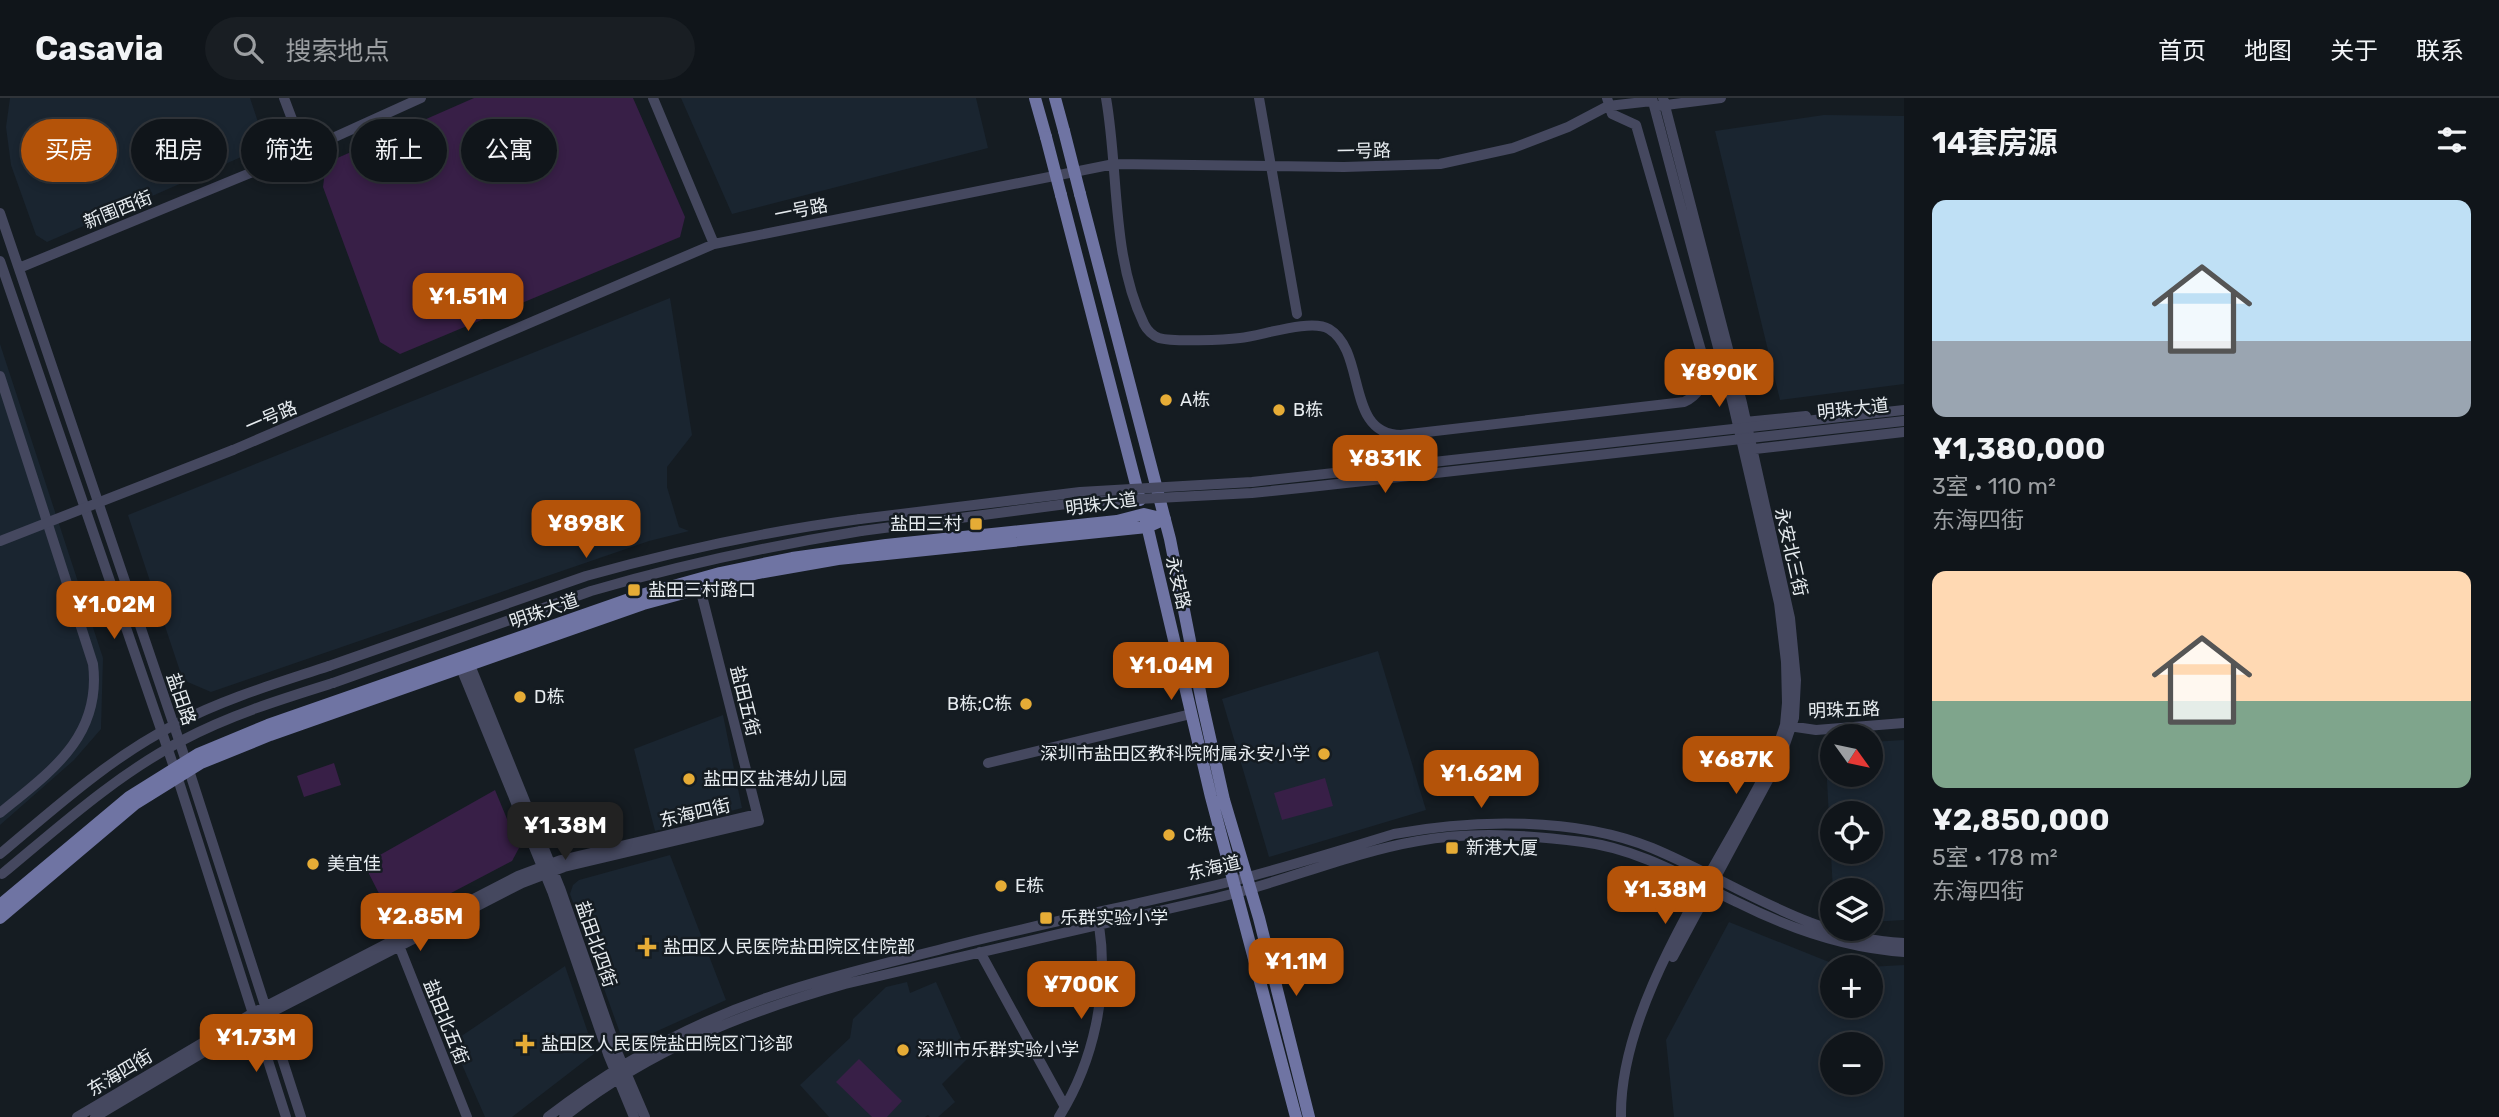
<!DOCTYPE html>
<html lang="zh">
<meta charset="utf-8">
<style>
:root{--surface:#10151a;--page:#191e23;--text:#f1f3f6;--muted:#9c9fa2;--line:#303439;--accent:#b45309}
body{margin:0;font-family:Rubik,"Noto Sans SC",sans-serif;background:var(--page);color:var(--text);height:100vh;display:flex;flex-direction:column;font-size:26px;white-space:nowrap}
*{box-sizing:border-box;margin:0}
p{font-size:23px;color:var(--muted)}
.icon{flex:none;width:38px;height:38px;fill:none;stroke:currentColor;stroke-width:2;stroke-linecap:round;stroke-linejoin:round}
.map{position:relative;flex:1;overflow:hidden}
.details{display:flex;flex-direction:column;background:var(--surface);width:595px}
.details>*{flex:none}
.top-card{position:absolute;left:21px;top:21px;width:665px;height:63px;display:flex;gap:14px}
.needle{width:46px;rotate:123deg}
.buttons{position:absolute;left:1820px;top:626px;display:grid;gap:14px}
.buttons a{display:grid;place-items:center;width:63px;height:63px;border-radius:50%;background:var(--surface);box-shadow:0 4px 10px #0003,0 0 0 2px var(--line);font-size:35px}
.price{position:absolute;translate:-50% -60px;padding:0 16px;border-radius:14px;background:var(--accent);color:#fff;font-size:23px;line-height:46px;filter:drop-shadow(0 2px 4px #0008)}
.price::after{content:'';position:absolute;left:50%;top:42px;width:21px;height:16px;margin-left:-10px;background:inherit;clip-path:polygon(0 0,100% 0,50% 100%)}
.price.selected{background:#222;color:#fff}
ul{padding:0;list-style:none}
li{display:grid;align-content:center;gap:14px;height:371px;padding:0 28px}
li span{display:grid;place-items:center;height:217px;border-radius:14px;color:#555}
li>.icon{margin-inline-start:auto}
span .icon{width:126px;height:126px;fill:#fffc;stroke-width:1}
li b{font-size:30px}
h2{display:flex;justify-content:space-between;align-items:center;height:84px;padding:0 28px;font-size:30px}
.tag{padding:0 24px;border-radius:32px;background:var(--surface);box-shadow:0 4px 10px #0003,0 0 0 2px var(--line);font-size:24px;line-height:63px}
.tag.selected{background:var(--accent);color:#fff}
header{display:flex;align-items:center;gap:42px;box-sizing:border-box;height:98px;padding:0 35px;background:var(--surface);border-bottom:2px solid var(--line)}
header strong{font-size:33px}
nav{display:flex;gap:38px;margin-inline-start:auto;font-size:24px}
.search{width:490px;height:63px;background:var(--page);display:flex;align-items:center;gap:18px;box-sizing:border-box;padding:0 24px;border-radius:38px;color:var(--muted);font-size:26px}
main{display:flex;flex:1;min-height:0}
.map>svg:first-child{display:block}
</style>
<header>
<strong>Casavia</strong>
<div class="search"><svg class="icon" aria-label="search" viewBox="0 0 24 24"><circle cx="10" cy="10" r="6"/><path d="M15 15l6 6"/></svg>搜索地点</div>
<nav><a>首页</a><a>地图</a><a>关于</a><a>联系</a></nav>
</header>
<main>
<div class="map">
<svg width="1904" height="1019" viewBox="0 0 1904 1019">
<rect width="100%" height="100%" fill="#151c22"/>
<path fill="#1a2530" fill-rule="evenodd" d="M 10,0 L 250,0 L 266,48 L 47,144 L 36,137 L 11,67 L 6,29 Z
M 681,0 L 976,0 L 988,50 L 732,116 Z
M 1824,17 L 1904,18 L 1904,286 L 1780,302 L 1715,33 Z
M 670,200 L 692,337 L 667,369 L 667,389 L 679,429 L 689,433 L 649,443 L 211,594 L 183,582 L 128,417 Z
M 0,246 L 103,560 L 101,631 L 74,662 L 0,727 Z
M 1378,553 L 1426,712 L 1269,759 L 1222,601 Z
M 723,617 L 742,710 L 655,733 L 634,651 Z
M 1904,642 L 1904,822 L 1871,824 L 1871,793 L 1833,793 L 1825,646 L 1832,646 L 1832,677 L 1871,677 L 1871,644 ZM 1832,716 L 1871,716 L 1871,754 L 1832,754 Z
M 670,757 L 726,902 L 644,939 L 630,942 L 620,935 L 570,796 L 573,787 L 579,782 Z
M 1729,824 L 1844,870 L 1832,870 L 1832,908 L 1871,908 L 1871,870 L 1850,870 L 1904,867 L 1904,1019 L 1674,1019 L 1666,942 ZM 1832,947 L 1871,947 L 1871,985 L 1832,985 Z
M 565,868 L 595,955 L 512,1019 L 485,1019 L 456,953 L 460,939 Z
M 907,884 L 910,895 L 936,884 L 964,947 L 971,957 L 942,986 L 955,1004 L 938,1019 L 930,1019 L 928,1017 L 925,1019 L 829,1019 L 800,987 L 850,940 L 853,921 L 886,889 Z"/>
<path fill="#381f47" d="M 474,0 L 633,0 L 685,119 L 680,139 L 400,256 L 380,244 L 323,89 L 326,65 Z
M 334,665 L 341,687 L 304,699 L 297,678 Z
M 1325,680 L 1333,708 L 1282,722 L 1274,695 Z
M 495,692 L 519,750 L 512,763 L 394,825 L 364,766 Z
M 859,961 L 902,1003 L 887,1019 L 872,1019 L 836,984 Z"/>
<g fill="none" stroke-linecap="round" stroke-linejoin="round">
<path stroke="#45485f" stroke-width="10" d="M 284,0 L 304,53
M 653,0 L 714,146
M 1106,0 C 1119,73 1111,158 1144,226 C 1147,232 1153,238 1159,240 C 1172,244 1225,242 1240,240 C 1261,238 1311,220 1329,231 C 1367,254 1345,337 1401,337 L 1684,304 C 1701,296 1706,281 1704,263 L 1636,27 L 1612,16 L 1607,0
M 1259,0 L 1297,216
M 1663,0 L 1742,305 L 1790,520 L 1796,582 L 1794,620 L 1781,658 L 1673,859
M 1658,8 L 1721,0
M 0,115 L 186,663 L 301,1019
M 0,163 L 177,678 L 286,1019
M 19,170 L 304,53 L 421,0
M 0,278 L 93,566 C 102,639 50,674 0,715
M 1743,328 L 1745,324 L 1806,318
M 233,352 L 714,146 L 1114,66 L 1344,69 L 1440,66 L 1513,50 L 1568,29 L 1608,8 L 1652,3
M 1746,352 L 1904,334
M 470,567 L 560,790 L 618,956 L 645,1019
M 329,568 L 586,478 C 676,453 767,433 860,421
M 461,570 L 552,793 L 608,956 L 634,1019
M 333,585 L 591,493 C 680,467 769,448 861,433
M 1789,628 L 1816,632 L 1904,625
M 988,665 L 1191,616
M 398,845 L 467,1019
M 980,854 L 1065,1009
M 77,1019 L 253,915 L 518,778 L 561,762 L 757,716
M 95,1019 L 266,917 L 522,785 L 564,769 L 759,723 L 700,490
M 548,1019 C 617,966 693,924 775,897 C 839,875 905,861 969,844 C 1058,822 1148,804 1237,782 C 1290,768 1342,752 1394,736 C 1474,721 1576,719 1652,750 C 1736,785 1810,841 1904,845
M 564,1019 C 649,952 742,915 845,886 C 969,857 1092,828 1216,800 C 1284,784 1349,755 1418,743 C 1472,733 1528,737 1583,744 C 1640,751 1690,782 1741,806 C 1793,832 1846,850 1904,854
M 1059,1019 C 1094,963 1109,893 1099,827
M 1621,1019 C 1619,900 1725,762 1775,656 L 1785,627 L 1787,605 L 1786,564 L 1779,505 L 1733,306 L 1652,0"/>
<path stroke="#6f74a3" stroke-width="12" d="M 1035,0 L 1046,39
M 1055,0 L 1064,33
M 1080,96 L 1170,441 L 1202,604 L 1224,702 L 1259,820 L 1309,1019
M 1061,97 L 1140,402
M 1146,423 L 1211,699 L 1296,1019
M 0,807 L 129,699 L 198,656 L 268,627 L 641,497 L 720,475 L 792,460 L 886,447 L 1117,423 L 1144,416 L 1165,421
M 0,820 L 135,706 L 201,665 L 270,637 L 643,506 L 758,475 L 838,461 L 1147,429 L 1165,421"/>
<path stroke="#45485f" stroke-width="10" d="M 860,421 L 1080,394 L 1252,384 L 1904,312
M 861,433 L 1082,404 L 1252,395 L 1310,389 L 1904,323
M 0,443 L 233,352
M 0,756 C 56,709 112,658 178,625 C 226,600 278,585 329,568
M 2,776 C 60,728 116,677 183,642 C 230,617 282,601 333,585"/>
<path stroke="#6f74a3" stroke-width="12" d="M 1064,33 L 1080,96
M 1046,39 L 1061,97"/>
</g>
<g fill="#e6ac36" stroke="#151c22" stroke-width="2.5">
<circle cx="1166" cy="302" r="7"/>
<circle cx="1279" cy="312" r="7"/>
<rect x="969" y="419" width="14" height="14" rx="3.5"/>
<rect x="627" y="485" width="14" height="14" rx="3.5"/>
<circle cx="520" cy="599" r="7"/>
<circle cx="1026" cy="606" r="7"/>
<circle cx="1324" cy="656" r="7"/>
<circle cx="689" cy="681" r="7"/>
<circle cx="1169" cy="737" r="7"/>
<rect x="1445" y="743" width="14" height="14" rx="3.5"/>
<circle cx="313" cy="766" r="7"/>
<circle cx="1001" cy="788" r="7"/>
<rect x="1039" y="813" width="14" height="14" rx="3.5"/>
<path d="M643.5 838.5h7v7h7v7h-7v7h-7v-7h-7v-7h7z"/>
<path d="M521.5 935.5h7v7h7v7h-7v7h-7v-7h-7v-7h7z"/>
<circle cx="903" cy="952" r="7"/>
</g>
<g text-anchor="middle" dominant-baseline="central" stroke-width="5" stroke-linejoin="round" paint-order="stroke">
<g font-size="18" fill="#e7ecf0" stroke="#151c22">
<text transform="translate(1364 53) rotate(-1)">一号路</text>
<text transform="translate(118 112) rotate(-22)">新围西街</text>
<text transform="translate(801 112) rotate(-11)">一号路</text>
<text transform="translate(1853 311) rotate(-6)">明珠大道</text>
<text transform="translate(271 319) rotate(-23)">一号路</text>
<text transform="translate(1101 406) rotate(-8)">明珠大道</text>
<text transform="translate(1791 454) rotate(77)">永安北三街</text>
<text transform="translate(1178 485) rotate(77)">永安路</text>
<text transform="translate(544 513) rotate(-19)">明珠大道</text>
<text transform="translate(181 601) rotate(71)">盐田路</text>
<text transform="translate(745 603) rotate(76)">盐田五街</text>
<text transform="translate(1844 612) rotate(-2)">明珠五路</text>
<text transform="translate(695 715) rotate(-13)">东海四街</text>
<text transform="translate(1214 770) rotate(-13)">东海道</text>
<text transform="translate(596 846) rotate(71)">盐田北四街</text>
<text transform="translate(446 924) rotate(68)">盐田北五街</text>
<text transform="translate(120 975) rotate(-31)">东海四街</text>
</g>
<g font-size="18" fill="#e7ecf0" stroke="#151c22" text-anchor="start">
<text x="1180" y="302">A栋</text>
<text x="1293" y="312">B栋</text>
<text x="962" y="426" text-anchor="end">盐田三村</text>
<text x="648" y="492">盐田三村路口</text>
<text x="534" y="599">D栋</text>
<text x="1012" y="606" text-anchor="end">B栋;C栋</text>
<text x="1310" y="656" text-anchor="end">深圳市盐田区教科院附属永安小学</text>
<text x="703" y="681">盐田区盐港幼儿园</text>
<text x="1183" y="737">C栋</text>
<text x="1466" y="750">新港大厦</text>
<text x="327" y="766">美宜佳</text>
<text x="1015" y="788">E栋</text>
<text x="1060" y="820">乐群实验小学</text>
<text x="663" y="849">盐田区人民医院盐田院区住院部</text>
<text x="541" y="946">盐田区人民医院盐田院区门诊部</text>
<text x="917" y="952">深圳市乐群实验小学</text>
</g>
</g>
</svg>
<div class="buttons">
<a><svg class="needle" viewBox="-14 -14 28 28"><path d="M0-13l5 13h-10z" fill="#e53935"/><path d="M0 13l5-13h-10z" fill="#9c9fa2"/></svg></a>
<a><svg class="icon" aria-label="locate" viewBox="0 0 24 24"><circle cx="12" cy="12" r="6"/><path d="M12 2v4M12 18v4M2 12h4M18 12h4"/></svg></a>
<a><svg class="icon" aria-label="layers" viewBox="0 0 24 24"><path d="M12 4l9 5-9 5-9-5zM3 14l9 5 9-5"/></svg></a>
<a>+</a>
<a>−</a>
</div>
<b class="price" style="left:468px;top:235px">¥1.51M</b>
<b class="price" style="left:1719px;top:311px">¥890K</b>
<b class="price" style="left:1385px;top:397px">¥831K</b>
<b class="price" style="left:586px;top:462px">¥898K</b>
<b class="price" style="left:114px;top:543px">¥1.02M</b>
<b class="price" style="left:1171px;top:604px">¥1.04M</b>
<b class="price" style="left:1736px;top:698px">¥687K</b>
<b class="price" style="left:1481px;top:712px">¥1.62M</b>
<b class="price selected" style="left:565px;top:764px">¥1.38M</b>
<b class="price" style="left:1665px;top:828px">¥1.38M</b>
<b class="price" style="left:420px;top:855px">¥2.85M</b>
<b class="price" style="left:1296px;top:900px">¥1.1M</b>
<b class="price" style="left:1081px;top:923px">¥700K</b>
<b class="price" style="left:256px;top:976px">¥1.73M</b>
<div class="top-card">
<a class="tag selected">买房</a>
<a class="tag">租房</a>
<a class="tag">筛选</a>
<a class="tag">新上</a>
<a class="tag">公寓</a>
</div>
</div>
<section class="details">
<h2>14套房源<svg class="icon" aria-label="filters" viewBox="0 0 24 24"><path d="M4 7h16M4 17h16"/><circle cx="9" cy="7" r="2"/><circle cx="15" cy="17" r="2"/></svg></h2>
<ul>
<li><span style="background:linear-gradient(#bfe0f5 65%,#9aa5b1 0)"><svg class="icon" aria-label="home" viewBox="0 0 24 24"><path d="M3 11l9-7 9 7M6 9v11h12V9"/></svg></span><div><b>¥1,380,000</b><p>3室 · 110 m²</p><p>东海四街</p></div></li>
<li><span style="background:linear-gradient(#ffd9b3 60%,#7fa58c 0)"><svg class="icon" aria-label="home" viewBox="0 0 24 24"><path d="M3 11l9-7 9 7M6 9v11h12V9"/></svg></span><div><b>¥2,850,000</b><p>5室 · 178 m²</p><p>东海四街</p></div></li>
</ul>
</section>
</main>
